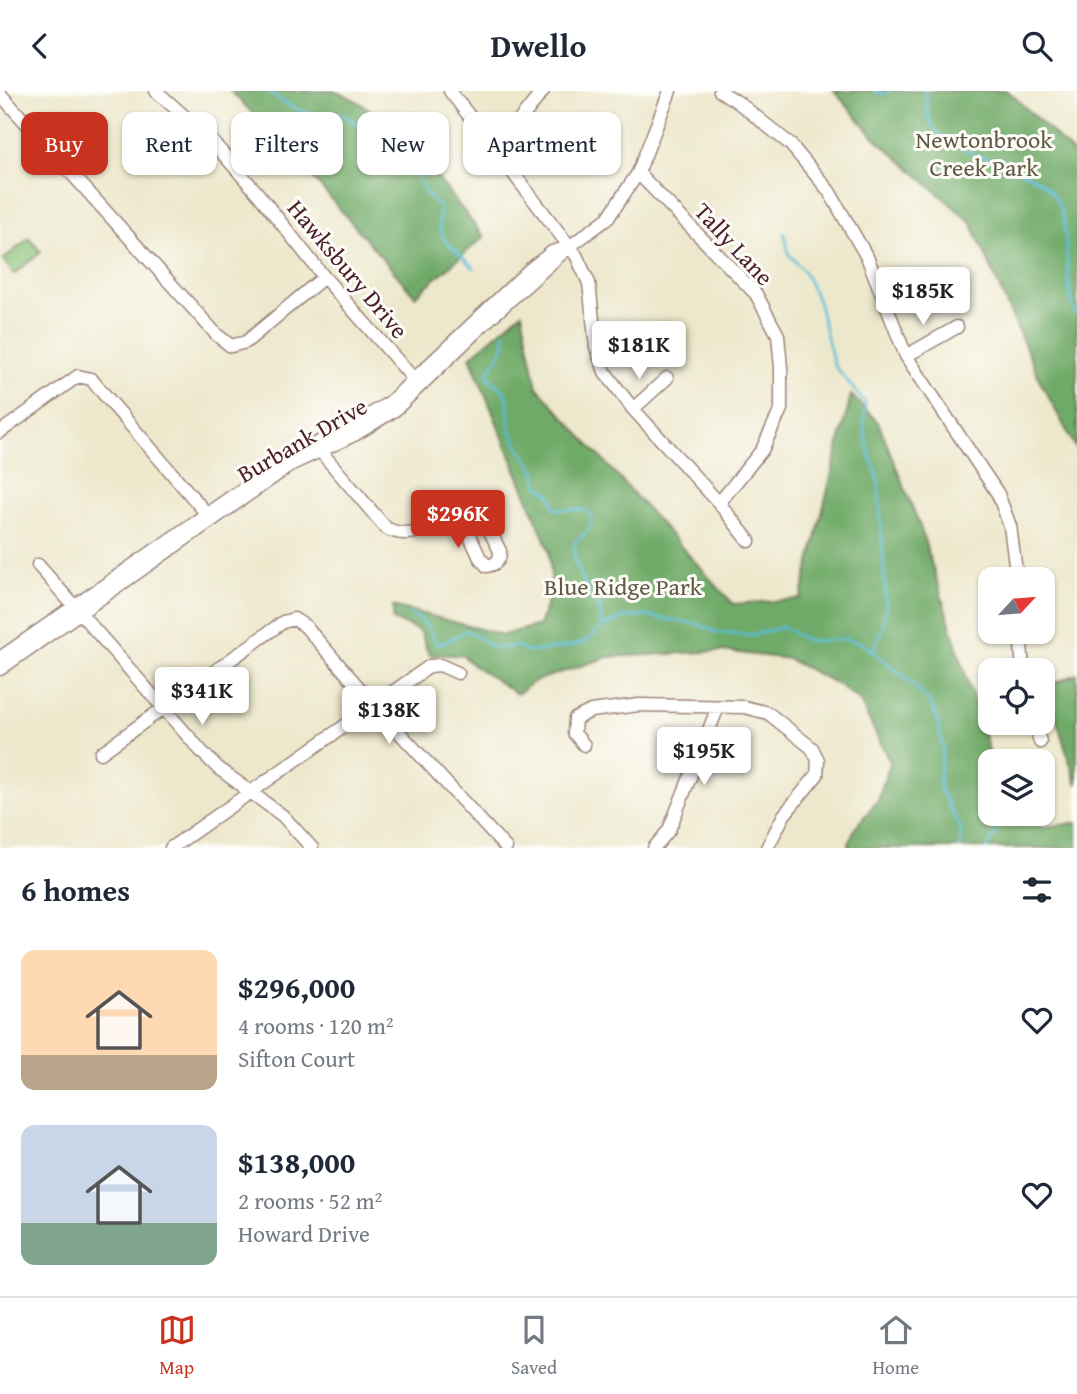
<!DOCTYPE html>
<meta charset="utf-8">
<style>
:root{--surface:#fff;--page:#f6f6f7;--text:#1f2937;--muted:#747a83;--line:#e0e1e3;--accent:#c8321e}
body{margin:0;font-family:"Gentium Book Plus",serif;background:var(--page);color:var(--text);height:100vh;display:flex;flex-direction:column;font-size:26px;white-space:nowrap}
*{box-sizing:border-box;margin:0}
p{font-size:23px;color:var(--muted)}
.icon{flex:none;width:38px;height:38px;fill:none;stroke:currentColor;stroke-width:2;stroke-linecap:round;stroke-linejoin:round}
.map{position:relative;height:757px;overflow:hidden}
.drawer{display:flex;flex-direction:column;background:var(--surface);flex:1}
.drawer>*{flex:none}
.guide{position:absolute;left:21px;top:21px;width:700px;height:63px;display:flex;gap:14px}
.needle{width:46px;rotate:64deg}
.buttons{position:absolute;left:978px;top:476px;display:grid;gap:14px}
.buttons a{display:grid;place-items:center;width:77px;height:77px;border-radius:14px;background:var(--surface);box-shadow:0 2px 5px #0004;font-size:35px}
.price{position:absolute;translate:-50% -60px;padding:0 16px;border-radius:7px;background:#fff;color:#222;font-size:23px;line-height:46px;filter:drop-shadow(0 2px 4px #0008)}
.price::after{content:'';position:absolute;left:50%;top:42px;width:21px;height:16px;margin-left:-10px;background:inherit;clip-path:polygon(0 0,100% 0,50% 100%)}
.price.current{background:var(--accent);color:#fff}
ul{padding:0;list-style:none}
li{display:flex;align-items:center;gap:21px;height:175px;padding:0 21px}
li span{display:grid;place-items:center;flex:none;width:196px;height:140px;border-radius:14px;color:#555}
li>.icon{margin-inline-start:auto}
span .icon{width:84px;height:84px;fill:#fffc;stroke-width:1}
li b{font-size:30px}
h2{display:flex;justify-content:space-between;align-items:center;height:84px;padding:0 21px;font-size:30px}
.tag{padding:0 24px;border-radius:14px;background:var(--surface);box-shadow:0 2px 5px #0004;font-size:24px;line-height:63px}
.tag.current{background:var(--accent);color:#fff}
header{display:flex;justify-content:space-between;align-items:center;height:91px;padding:0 21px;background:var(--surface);font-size:32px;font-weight:800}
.dock{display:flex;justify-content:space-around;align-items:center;height:98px;border-top:2px solid var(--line);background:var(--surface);font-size:19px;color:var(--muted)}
.dock a{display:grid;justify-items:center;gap:4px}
.dock .current{color:var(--accent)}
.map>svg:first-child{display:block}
</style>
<header><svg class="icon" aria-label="back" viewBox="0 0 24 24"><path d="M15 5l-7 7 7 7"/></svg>Dwello<svg class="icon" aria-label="search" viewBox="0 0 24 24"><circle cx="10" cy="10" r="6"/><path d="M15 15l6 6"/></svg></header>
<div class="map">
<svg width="1077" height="757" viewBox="0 0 1077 757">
<rect width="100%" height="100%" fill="#fdfcf7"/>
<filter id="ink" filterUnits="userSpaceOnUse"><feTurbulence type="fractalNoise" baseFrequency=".0143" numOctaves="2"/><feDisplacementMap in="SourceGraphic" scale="14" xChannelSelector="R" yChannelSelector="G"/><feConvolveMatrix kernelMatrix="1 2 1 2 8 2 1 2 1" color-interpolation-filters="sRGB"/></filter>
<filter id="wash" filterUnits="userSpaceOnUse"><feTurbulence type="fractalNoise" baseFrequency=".00686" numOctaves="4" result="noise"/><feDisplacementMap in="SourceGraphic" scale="28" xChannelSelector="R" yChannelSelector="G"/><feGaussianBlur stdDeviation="1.57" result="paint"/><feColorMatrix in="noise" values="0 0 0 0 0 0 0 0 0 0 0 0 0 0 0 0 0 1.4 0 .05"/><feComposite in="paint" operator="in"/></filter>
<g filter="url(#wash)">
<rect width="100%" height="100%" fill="#ede8cc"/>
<path fill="#8bc478" stroke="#6a7252" stroke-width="2" d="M 29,147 L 41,161 L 14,183 L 3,169 Z"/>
<path fill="#70aa68" stroke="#5d644a" stroke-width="2" d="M 230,0 L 333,0 C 390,15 447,101 484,146 L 415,205 L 280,49 Z
M 834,0 L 1008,0 L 1077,66 L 1077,359 L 1041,292 L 971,131 L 874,46 Z
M 522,221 L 537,296 L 733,513 L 801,508 L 851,304 L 878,331 L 920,435 L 992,670 L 990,723 L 1023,723 L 1044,736 L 1077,732 L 1077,757 L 847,757 L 855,737 L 878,709 L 890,671 L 859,609 L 839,594 L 788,568 L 723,560 L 608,566 L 535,590 L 517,603 L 473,574 L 462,564 L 429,564 L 420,540 L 393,529 L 393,515 L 503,544 L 539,534 L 552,498 L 549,459 L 470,266 Z
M 1077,583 L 1077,694 L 1046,595 Z"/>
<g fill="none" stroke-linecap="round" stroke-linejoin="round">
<path stroke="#59bdd7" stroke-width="2.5" d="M 269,0 C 282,12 300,21 318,24 C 323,25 328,22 334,22 C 351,22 367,43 374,56 L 395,57 L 406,62 L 425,101 L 440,117 L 439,136 L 444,149 L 474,177
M 875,0 L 884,3 L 890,0
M 925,0 C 928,10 926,23 930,31 C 950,67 1023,70 1050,100 C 1076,129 1059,188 1077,224
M 784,142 L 789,163 L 805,182 L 818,210 L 834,274 L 865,312 L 864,339 L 868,358 L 878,386 L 886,513 L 883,534 L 874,559
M 505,242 C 507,265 489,270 488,286 L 507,303 L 510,339 L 520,358 L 535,379 L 538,393 L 551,404 L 555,418 L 586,419 L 591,424 C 594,437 585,443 575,451 L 574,469 L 589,502 L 600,517 L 602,536
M 410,523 C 427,530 430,540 438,555 L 467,539 L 493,557 L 518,555 L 524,560 L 531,561 L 568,556 L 585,551 L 602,536 L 626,526 L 645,525 L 698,533 L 716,541 L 753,544 L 783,536 L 808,550 L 846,548 L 863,553 L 910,590 L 930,612 L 937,628 L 943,656 L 939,690 L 940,698 L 961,738 L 960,757
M 987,757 L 996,741"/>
</g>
</g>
<g filter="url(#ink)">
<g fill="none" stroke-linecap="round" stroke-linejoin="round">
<defs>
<path id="minor" d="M 156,0 L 210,48 L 259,104 L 324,186 L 419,294
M 450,0 L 576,164 L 589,192 L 596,256 L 605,281 L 633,318 L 719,412 L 749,450
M 720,0 L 739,12 L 790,53 L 829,100 L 868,168 L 906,265 L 998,403 L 1010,435 L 1017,488
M 0,3 L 217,244 L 231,255 L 246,251 L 324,186
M 495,60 L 543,0
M 638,82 L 756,203 L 778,244 L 781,277 L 781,318 L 762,359 L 719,412
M 906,265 L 957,236
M 633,318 L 667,287
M 0,341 L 78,285 L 91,288 L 212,429
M 316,355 L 386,437 C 411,451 436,433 458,420 L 480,467 L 487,475 C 496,473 500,470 500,460 L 476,413 L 465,409 L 458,420
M 38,474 L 202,661 L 218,677 L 283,725 L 312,757
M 1020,541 L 1023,579
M 0,567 L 287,367 L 353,334 L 390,311 L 529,179 L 552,161 L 566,157
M 0,578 L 292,373 L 356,343 L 395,319 L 487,230 L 569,156 L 608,127 L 638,82 L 670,0
M 1035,632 L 1040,651
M 584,654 L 574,642 L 575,628 L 591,620 L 639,614 L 744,616 L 768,622 L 812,657 L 818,669 L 817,684 L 784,724 L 767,757
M 101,662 L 283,531 L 294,528 L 305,535 L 374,614 L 506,757
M 171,757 L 430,575 L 440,574 L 458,582
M 654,757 L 669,739 L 718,616"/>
</defs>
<use href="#minor" stroke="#9c847c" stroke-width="15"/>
<use href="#minor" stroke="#fff" stroke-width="12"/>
</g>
</g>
<g text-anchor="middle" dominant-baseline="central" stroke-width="6" stroke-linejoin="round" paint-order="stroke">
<g font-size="24" fill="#615946" stroke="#fdfcf7">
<text x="984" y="48">Newtonbrook<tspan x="984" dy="28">Creek Park</tspan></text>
<text x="623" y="495">Blue Ridge Park</text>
</g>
<g font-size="24" fill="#4a1f2b" stroke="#fdfcf7">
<text transform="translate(734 153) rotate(47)">Tally Lane</text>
<text transform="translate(348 178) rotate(50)">Hawksbury Drive</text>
<text transform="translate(302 349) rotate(-30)">Burbank Drive</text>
</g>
</g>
</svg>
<div class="buttons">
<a><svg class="needle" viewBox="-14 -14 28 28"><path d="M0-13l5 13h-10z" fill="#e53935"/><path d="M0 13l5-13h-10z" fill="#747a83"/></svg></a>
<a><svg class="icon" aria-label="locate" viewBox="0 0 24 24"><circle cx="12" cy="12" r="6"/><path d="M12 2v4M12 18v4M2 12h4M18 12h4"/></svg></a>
<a><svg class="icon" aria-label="layers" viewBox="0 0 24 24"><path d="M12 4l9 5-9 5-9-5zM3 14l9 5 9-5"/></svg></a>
</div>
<b class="price" style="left:923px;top:236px">$185K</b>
<b class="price" style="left:639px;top:290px">$181K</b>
<b class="price current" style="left:458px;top:459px">$296K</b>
<b class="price" style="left:202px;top:636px">$341K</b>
<b class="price" style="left:389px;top:655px">$138K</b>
<b class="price" style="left:704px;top:696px">$195K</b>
<div class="guide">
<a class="tag current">Buy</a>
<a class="tag">Rent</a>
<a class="tag">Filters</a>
<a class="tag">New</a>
<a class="tag">Apartment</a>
</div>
</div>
<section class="drawer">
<h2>6 homes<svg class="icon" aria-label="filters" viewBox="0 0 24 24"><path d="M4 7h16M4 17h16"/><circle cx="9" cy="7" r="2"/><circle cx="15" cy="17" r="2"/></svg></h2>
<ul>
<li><span style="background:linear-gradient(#ffd9b3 75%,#b9a48a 0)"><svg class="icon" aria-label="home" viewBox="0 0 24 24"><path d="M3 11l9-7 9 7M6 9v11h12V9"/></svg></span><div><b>$296,000</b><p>4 rooms · 120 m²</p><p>Sifton Court</p></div><svg class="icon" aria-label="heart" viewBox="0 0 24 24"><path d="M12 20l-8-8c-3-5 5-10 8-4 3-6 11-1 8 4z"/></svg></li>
<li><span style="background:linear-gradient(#c9d6e8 70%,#7fa58c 0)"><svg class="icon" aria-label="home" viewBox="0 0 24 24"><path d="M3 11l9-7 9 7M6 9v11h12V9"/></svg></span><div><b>$138,000</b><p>2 rooms · 52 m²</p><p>Howard Drive</p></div><svg class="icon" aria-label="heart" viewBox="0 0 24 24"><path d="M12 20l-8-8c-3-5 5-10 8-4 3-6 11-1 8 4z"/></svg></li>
</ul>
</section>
<nav class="dock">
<a class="current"><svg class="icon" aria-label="map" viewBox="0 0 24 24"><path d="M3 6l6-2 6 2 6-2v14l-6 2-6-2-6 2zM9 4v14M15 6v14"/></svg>Map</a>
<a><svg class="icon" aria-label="saved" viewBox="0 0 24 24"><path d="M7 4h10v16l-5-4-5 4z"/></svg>Saved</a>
<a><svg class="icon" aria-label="home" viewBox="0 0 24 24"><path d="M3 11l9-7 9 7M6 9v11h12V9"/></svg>Home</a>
</nav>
